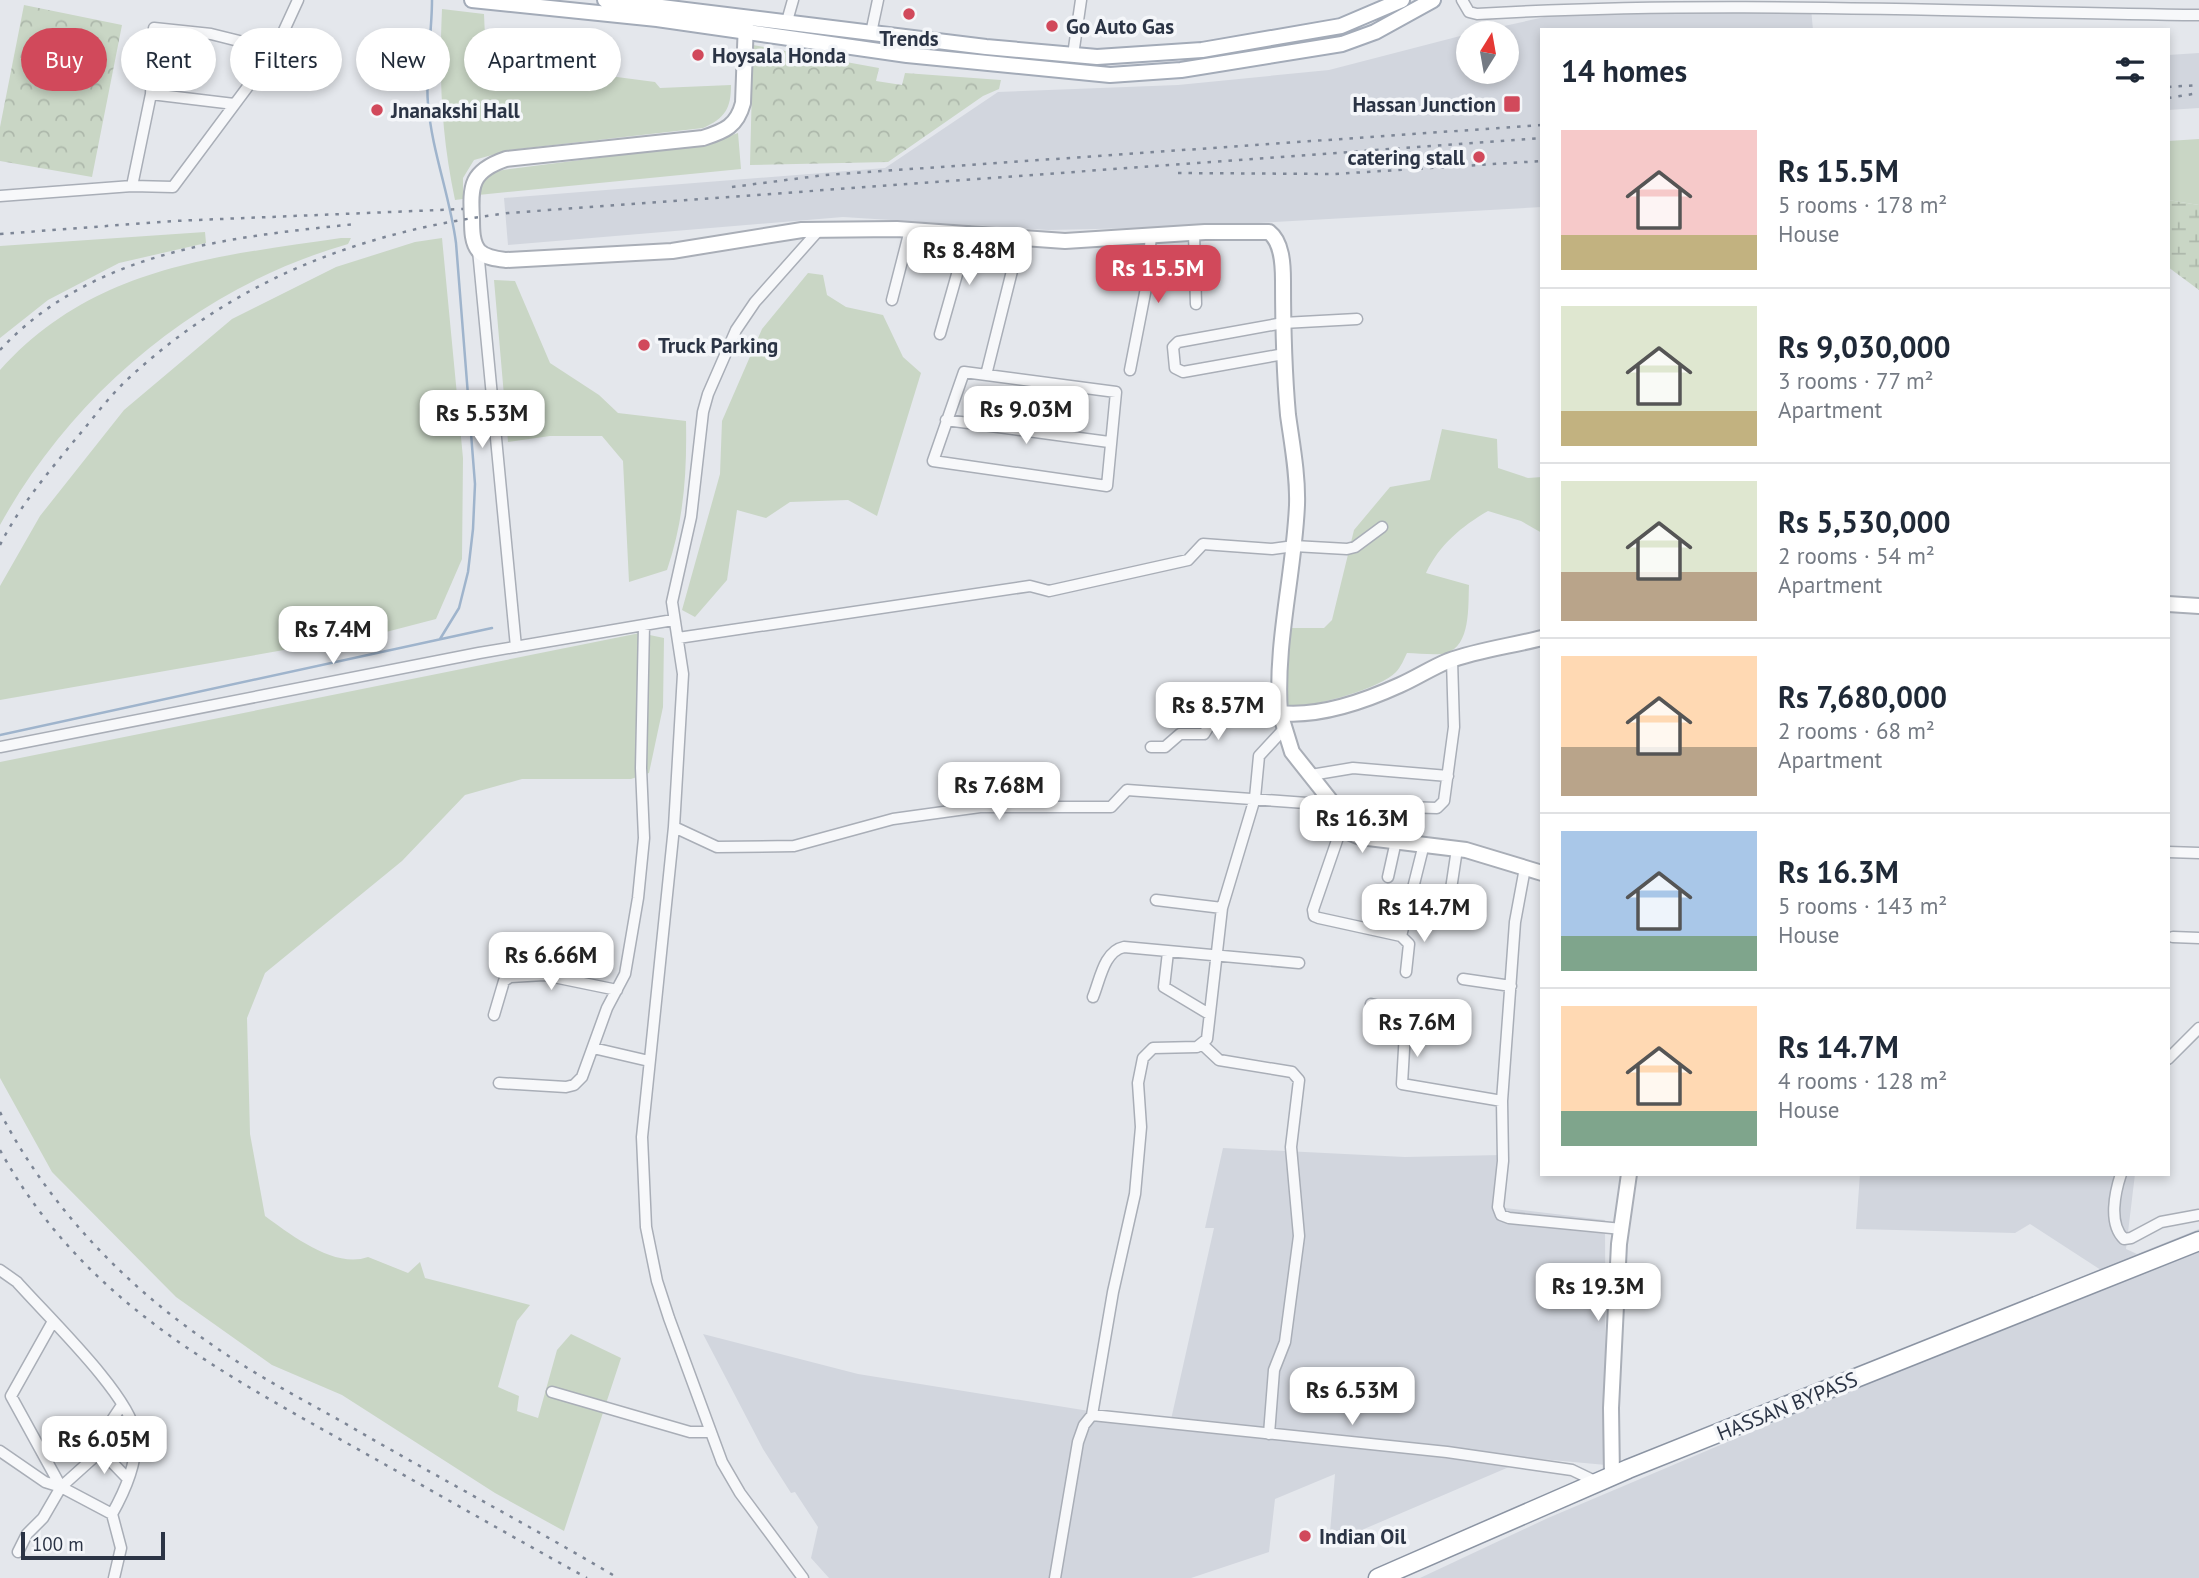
<!DOCTYPE html>
<meta charset="utf-8">
<style>
:root{--surface:#fff;--page:#f2f2f3;--text:#1f2937;--muted:#747a83;--line:#e0e1e3;--accent:#d1495b}
body{margin:0;font-family:"PT Sans",sans-serif;background:var(--page);color:var(--text);height:100vh;display:flex;flex-direction:column;font-size:26px;white-space:nowrap}
*{box-sizing:border-box;margin:0}
p{font-size:23px;color:var(--muted)}
.icon{flex:none;width:38px;height:38px;fill:none;stroke:currentColor;stroke-width:2;stroke-linecap:round;stroke-linejoin:round}
.map{position:relative;flex:1;overflow:hidden}
.side{position:absolute;left:1540px;top:28px;width:630px;height:1148px;display:flex;flex-direction:column;background:var(--surface);border-radius:0px;box-shadow:0 4px 10px #0003}
.side>*{flex:none}
.top-card{position:absolute;left:21px;top:28px;width:665px;height:63px;display:flex;gap:14px}
.needle{width:46px;rotate:11deg}
.fabs{position:absolute;left:1456px;top:21px;display:grid;gap:14px}
.fabs a{display:grid;place-items:center;width:63px;height:63px;border-radius:50%;background:var(--surface);box-shadow:0 4px 10px #0003;font-size:35px}
.scale{position:absolute;left:21px;bottom:18px;width:144px;box-sizing:border-box;padding-left:7px;border:4px solid #2b3445;border-top:0;font-size:19px;line-height:24px;white-space:nowrap;color:#2b3445;-webkit-text-stroke:5px #f4f6f9;paint-order:stroke}
.price{position:absolute;translate:-50% -60px;padding:0 16px;border-radius:14px;background:#fff;color:#222;font-size:23px;line-height:46px;filter:drop-shadow(0 2px 4px #0008)}
.price::after{content:'';position:absolute;left:50%;top:42px;width:21px;height:16px;margin-left:-10px;background:inherit;clip-path:polygon(0 0,100% 0,50% 100%)}
.price.active{background:var(--accent);color:#fff}
ul{padding:0;list-style:none}
li{display:flex;align-items:center;gap:21px;height:175px;padding:0 21px}
li+li{border-top:2px solid var(--line)}
li span{display:grid;place-items:center;flex:none;width:196px;height:140px;border-radius:0px;color:#555}
li>.icon{margin-inline-start:auto}
span .icon{width:84px;height:84px;fill:#fffc;stroke-width:1}
li b{font-size:30px}
h2{display:flex;justify-content:space-between;align-items:center;height:84px;padding:0 21px;font-size:30px}
.chip{padding:0 24px;border-radius:32px;background:var(--surface);box-shadow:0 4px 10px #0003;font-size:24px;line-height:63px}
.chip.active{background:var(--accent);color:#fff}
.map>svg:first-child{display:block}
</style>
<div class="map">
<svg width="2199" height="1578" viewBox="0 0 2199 1578">
<defs>
<pattern id="wetland-marsh" width="20" height="14" patternUnits="userSpaceOnUse" patternTransform="scale(1.75)"><rect width="20" height="14" fill="#c9d6c5"/><path d="M1 5h8M5 5V1M11 12h8M15 12V8" fill="none" stroke="#adb8ab"/></pattern>
<pattern id="park-crowns" width="20" height="18" patternUnits="userSpaceOnUse" patternTransform="scale(1.75)"><rect width="20" height="18" fill="#c9d6c5"/><path d="M2 6a3 3 0 1 1 6 0M12 15a3 3 0 1 1 6 0" fill="none" stroke="#adb8ab"/></pattern>
</defs>
<rect width="100%" height="100%" fill="#e4e7ec"/>
<path fill="#d2d6de" d="M 1586,8 L 1811,8 L 1813,30 L 1542,30 L 1542,207 L 1187,227 L 1048,230 L 843,217 L 508,245 L 504,198 L 885,168 L 998,92 L 1178,85 L 1329,70 L 1468,34 L 1468,72 L 1507,72 L 1507,33 L 1472,33 Z
M 2199,53 L 2199,108 L 2168,110 L 2168,55 Z
M 1223,1148 L 1405,1157 L 1502,1155 L 1497,1207 L 1605,1220 L 1606,1465 L 1530,1458 L 1329,1544 L 1335,1474 L 1275,1499 L 1269,1552 L 1191,1578 L 829,1578 L 811,1558 L 818,1527 L 795,1492 L 791,1493 L 763,1449 L 703,1334 L 858,1374 L 1170,1424 L 1214,1228 L 1205,1228 Z
M 1860,1174 L 2135,1174 L 2126,1249 L 2137,1254 L 2199,1229 L 2199,1578 L 1420,1578 L 1548,1518 L 2105,1282 L 2104,1272 L 2030,1224 L 2015,1233 L 1856,1229 Z"/>
<path fill="#c9d6c5" d="M 442,9 L 484,14 L 486,60 L 655,82 L 660,88 L 731,85 C 731,109 725,118 703,128 L 510,150 L 474,160 L 463,178 L 463,199 L 455,200 C 441,133 439,77 442,9 Z
M 738,133 L 741,169 L 478,195 L 487,174 L 503,170 L 706,144 Z
M 2199,139 L 2199,205 L 2168,200 L 2168,141 Z
M 205,232 L 206,243 L 119,263 L 48,300 L 0,338 L 0,246 Z
M 341,238 L 351,238 L 348,244 C 201,286 74,391 0,525 L 0,370 C 93,267 212,257 341,238 Z
M 442,238 L 463,458 L 462,559 L 436,619 L 386,632 L 0,700 L 0,586 L 40,516 L 124,410 L 232,319 L 336,267 L 415,242 Z
M 808,273 L 823,275 L 827,295 L 846,307 L 883,315 L 903,357 L 921,373 L 877,516 L 848,500 L 790,502 L 766,518 L 737,510 L 727,580 L 695,617 L 682,610 L 720,474 L 722,421 L 762,329 Z
M 494,280 L 515,281 L 550,363 L 599,395 L 618,413 L 686,421 C 687,473 684,520 667,570 L 629,582 L 623,461 L 602,436 L 550,436 L 508,442 Z
M 1442,429 L 1497,439 L 1498,468 L 1528,478 L 1542,477 L 1542,533 L 1521,521 L 1488,511 C 1462,526 1439,545 1426,573 L 1469,585 C 1468,606 1471,646 1446,653 C 1436,656 1419,653 1407,653 C 1404,659 1401,667 1396,672 C 1380,689 1309,709 1285,706 L 1288,628 L 1324,628 L 1332,620 L 1354,530 L 1390,487 L 1430,480 Z
M 640,633 L 664,638 L 663,707 L 649,773 L 631,779 L 522,779 L 465,795 L 402,861 L 265,973 L 247,1018 L 250,1134 L 265,1216 C 291,1235 335,1269 368,1257 L 408,1273 L 420,1262 L 425,1278 L 530,1305 L 517,1321 L 498,1387 L 519,1396 L 517,1411 L 538,1418 L 557,1350 L 571,1334 L 621,1358 L 564,1531 L 495,1493 L 342,1395 L 272,1365 L 176,1297 L 52,1172 L 0,1078 L 0,762 Z"/>
<path fill="url(#wetland-marsh)" d="M 2168,200 L 2199,205 L 2199,290 L 2168,267 Z"/>
<path fill="url(#park-crowns)" d="M 24,5 L 122,25 L 92,177 L 0,161 L 0,127 Z
M 753,45 L 879,68 L 876,81 L 902,85 L 905,73 L 1001,80 L 999,89 L 983,96 L 888,162 L 750,165 Z"/>
<g fill="none" stroke-linecap="round" stroke-linejoin="round">
<path stroke="#9fb4cc" stroke-width="2.5" d="M 432,0 C 432,34 425,70 428,104 C 432,152 450,196 456,243 L 475,484 L 473,529 L 468,572 L 459,608 L 440,639
M 0,735 L 492,628"/>
<defs>
<path id="street" d="M 1462,0 L 1469,12 L 1477,14 C 1717,0 1958,12 2199,15
M 787,21 L 793,0
M 871,33 L 878,0
M 275,50 L 211,34 L 154,28 L 151,94 L 132,186 L 173,187 L 275,50 L 298,0
M 1073,55 L 1081,0
M 151,94 L 234,104
M 0,196 L 132,186
M 1194,233 L 1196,304
M 478,250 L 516,647
M 892,300 L 910,230
M 940,334 L 969,232
M 1284,354 L 1183,372 L 1175,368 L 1173,347 L 1178,342 L 1283,323 L 1357,319
M 1130,370 L 1146,288 L 1151,236
M 964,372 L 1116,392 L 1107,486 L 933,461 Z
M 986,375 L 1021,235
M 946,420 L 1109,442
M 678,638 L 1030,586 L 1049,591 L 1188,560 L 1203,544 L 1272,549 L 1294,546 L 1347,549 L 1355,547 L 1382,527
M 0,747 L 479,653 L 673,620
M 1151,747 L 1165,747 L 1180,734 L 1204,734 L 1217,713 L 1280,702
M 1311,775 L 1353,768 L 1448,776
M 1343,823 L 1313,910 L 1314,916 L 1319,918 L 1401,936 L 1424,844
M 674,827 L 717,847 L 794,846 L 893,819 L 980,807 L 1111,807 L 1127,790 L 1334,805 L 1437,808 L 1444,801 L 1454,727 L 1452,660
M 2168,852 L 2199,853
M 1525,868 L 1515,922 L 1502,1101 L 1503,1161 L 1498,1207 L 1501,1215 L 1509,1218 L 1622,1229
M 1388,877 L 1396,841
M 1156,900 L 1222,908
M 1448,909 L 1457,849
M 1401,936 L 1409,944 L 1406,972
M 2173,937 L 2199,938
M 1168,952 L 1164,987 L 1209,1014
M 1463,979 L 1511,986
M 1093,997 C 1100,980 1104,951 1124,947 L 1299,963
M 1371,1004 L 1401,1011 L 1406,1015 L 1402,1084 L 1502,1101
M 494,1015 L 504,981 L 510,977 L 544,975 L 617,990
M 1203,1045 L 1219,1060 L 1292,1072 L 1299,1080 L 1291,1147 L 1299,1236 L 1285,1342 L 1274,1370 L 1269,1434
M 593,1048 L 649,1061
M 2168,1059 L 2199,1028
M 499,1083 L 566,1087 L 574,1085 L 582,1077 L 607,1008 L 625,974 L 638,898 L 644,838 L 641,768 L 644,625
M 2121,1174 C 2115,1192 2108,1224 2124,1239 L 2131,1238 L 2161,1222 L 2199,1215
M 0,1270 L 17,1282 C 45,1314 130,1395 135,1433 C 139,1461 125,1491 112,1514
M 52,1323 L 11,1396 L 61,1487
M 552,1392 L 690,1432 L 710,1432
M 1092,1415 L 1447,1452 L 1572,1470 L 1597,1482
M 0,1451 L 45,1482 L 61,1487 L 112,1514 L 121,1548 L 114,1578
M 101,1451 L 128,1479
M 18,1552 L 27,1534 L 43,1518 L 61,1487 L 101,1451 L 112,1420 L 122,1405
M 803,1578 L 740,1493 L 722,1462 L 669,1318 L 657,1281 L 646,1227 L 642,1137 L 674,827 L 683,674 L 672,602 L 691,517 L 703,412 L 708,394 L 736,330 L 755,302 L 819,230
M 1055,1578 L 1078,1442 L 1084,1425 L 1092,1415 L 1113,1292 L 1135,1194 L 1141,1127 L 1138,1083 L 1143,1058 L 1153,1048 L 1197,1047 L 1207,1039 L 1222,908 L 1255,798 L 1259,756 L 1283,730"/>
<path id="secondary" d="M 746,21 L 743,103 C 737,126 725,131 703,138 L 506,159 C 471,171 470,185 472,219 C 472,230 472,243 479,251 C 486,258 497,259 506,260 L 672,251 L 802,230 L 897,229 L 1065,241 L 1205,232 L 1269,232 C 1282,242 1283,264 1283,281 C 1283,325 1284,370 1288,415 C 1292,444 1298,475 1297,505 C 1294,575 1275,643 1280,713 C 1318,717 1365,701 1400,685 C 1416,678 1431,668 1448,661 C 1478,650 1511,646 1542,638
M 2168,604 L 2199,606
M 1280,713 L 1292,752 L 1334,805 L 1348,832 L 1360,837 L 1466,850 L 1542,873
M 1612,1476 L 1611,1408 L 1619,1244 L 1629,1174"/>
<path id="primary" d="M 472,0 L 657,19 L 907,55 L 1110,75 L 1181,70 L 1342,44 L 1375,32 L 1433,0
M 605,0 L 986,47 L 1097,57 L 1202,50 L 1341,26 L 1402,0"/>
<path id="highway" d="M 1378,1578 L 1628,1469 L 2199,1241"/>
</defs>
<use href="#street" stroke="#a9aeb7" stroke-width="13"/>
<use href="#secondary" stroke="#a9aeb7" stroke-width="18"/>
<use href="#primary" stroke="#a3abb8" stroke-width="18"/>
<use href="#highway" stroke="#8b94a3" stroke-width="21"/>
<use href="#street" stroke="#f7f8fa" stroke-width="10"/>
<use href="#secondary" stroke="#fff" stroke-width="14"/>
<use href="#primary" stroke="#fff" stroke-width="14"/>
<use href="#highway" stroke="#fff" stroke-width="18"/>
<path stroke="#7d8696" stroke-width="2.5" stroke-dasharray="3.5 7" stroke-linecap="butt" d="M 2168,87 L 2199,85
M 2168,98 L 2199,93
M 1178,173 L 1334,174 L 1542,161
M 732,187 L 825,175 L 1542,125
M 0,234 L 173,221 L 463,209
M 0,350 C 92,251 229,237 356,224
M 0,545 C 19,507 47,474 74,441 C 92,420 109,396 130,377 C 239,277 364,231 508,213 L 1542,138
M 0,1112 C 47,1204 123,1284 208,1342 C 250,1372 296,1396 341,1421 C 433,1475 527,1524 618,1578
M 0,1150 C 83,1301 217,1370 361,1451 C 436,1493 511,1536 587,1578"/>
</g>
<g fill="#d1495b" stroke="#f4f6f9" stroke-width="2.5">
<circle cx="909" cy="14" r="7"/>
<circle cx="1052" cy="26" r="7"/>
<circle cx="698" cy="55" r="7"/>
<rect x="1503" y="95" width="18" height="18" rx="3.5"/>
<circle cx="377" cy="110" r="7"/>
<circle cx="1479" cy="157" r="7"/>
<circle cx="644" cy="345" r="7"/>
<circle cx="1305" cy="1536" r="7"/>
</g>
<g text-anchor="middle" dominant-baseline="central" stroke-width="7" stroke-linejoin="round" paint-order="stroke">
<g font-size="21" font-weight="bold" fill="#2b3445" stroke="#f4f6f9" text-anchor="start">
<text x="1066" y="26">Go Auto Gas</text>
<text x="909" y="38" text-anchor="middle">Trends</text>
<text x="712" y="55">Hoysala Honda</text>
<text x="1496" y="104" text-anchor="end">Hassan Junction</text>
<text x="391" y="110">Jnanakshi Hall</text>
<text x="1465" y="157" text-anchor="end">catering stall</text>
<text x="658" y="345">Truck Parking</text>
<text x="1319" y="1536">Indian Oil</text>
</g>
<g font-size="21" fill="#2b3445" stroke="#f4f6f9">
<text transform="translate(1787 1406) rotate(-22)">HASSAN BYPASS</text>
</g>
</g>
</svg>
<div class="fabs">
<a><svg class="needle" viewBox="-14 -14 28 28"><path d="M0-13l5 13h-10z" fill="#e53935"/><path d="M0 13l5-13h-10z" fill="#747a83"/></svg></a>
</div>
<div class="scale">100 m</div>
<b class="price" style="left:969px;top:287px">Rs 8.48M</b>
<b class="price active" style="left:1158px;top:305px">Rs 15.5M</b>
<b class="price" style="left:1026px;top:446px">Rs 9.03M</b>
<b class="price" style="left:482px;top:450px">Rs 5.53M</b>
<b class="price" style="left:333px;top:666px">Rs 7.4M</b>
<b class="price" style="left:1218px;top:742px">Rs 8.57M</b>
<b class="price" style="left:999px;top:822px">Rs 7.68M</b>
<b class="price" style="left:1362px;top:855px">Rs 16.3M</b>
<b class="price" style="left:1424px;top:944px">Rs 14.7M</b>
<b class="price" style="left:551px;top:992px">Rs 6.66M</b>
<b class="price" style="left:1417px;top:1059px">Rs 7.6M</b>
<b class="price" style="left:1598px;top:1323px">Rs 19.3M</b>
<b class="price" style="left:1352px;top:1427px">Rs 6.53M</b>
<b class="price" style="left:104px;top:1476px">Rs 6.05M</b>
<div class="top-card">
<a class="chip active">Buy</a>
<a class="chip">Rent</a>
<a class="chip">Filters</a>
<a class="chip">New</a>
<a class="chip">Apartment</a>
</div>
<section class="side">
<h2>14 homes<svg class="icon" aria-label="filters" viewBox="0 0 24 24"><path d="M4 7h16M4 17h16"/><circle cx="9" cy="7" r="2"/><circle cx="15" cy="17" r="2"/></svg></h2>
<ul>
<li><span style="background:linear-gradient(#f6c9c9 75%,#c2b280 0)"><svg class="icon" aria-label="home" viewBox="0 0 24 24"><path d="M3 11l9-7 9 7M6 9v11h12V9"/></svg></span><div><b>Rs 15.5M</b><p>5 rooms · 178 m²</p><p>House</p></div></li>
<li><span style="background:linear-gradient(#dfe7d0 75%,#c2b280 0)"><svg class="icon" aria-label="home" viewBox="0 0 24 24"><path d="M3 11l9-7 9 7M6 9v11h12V9"/></svg></span><div><b>Rs 9,030,000</b><p>3 rooms · 77 m²</p><p>Apartment</p></div></li>
<li><span style="background:linear-gradient(#dfe7d0 65%,#b9a48a 0)"><svg class="icon" aria-label="home" viewBox="0 0 24 24"><path d="M3 11l9-7 9 7M6 9v11h12V9"/></svg></span><div><b>Rs 5,530,000</b><p>2 rooms · 54 m²</p><p>Apartment</p></div></li>
<li><span style="background:linear-gradient(#ffd9b3 65%,#b9a48a 0)"><svg class="icon" aria-label="home" viewBox="0 0 24 24"><path d="M3 11l9-7 9 7M6 9v11h12V9"/></svg></span><div><b>Rs 7,680,000</b><p>2 rooms · 68 m²</p><p>Apartment</p></div></li>
<li><span style="background:linear-gradient(#a9c7e8 75%,#7fa58c 0)"><svg class="icon" aria-label="home" viewBox="0 0 24 24"><path d="M3 11l9-7 9 7M6 9v11h12V9"/></svg></span><div><b>Rs 16.3M</b><p>5 rooms · 143 m²</p><p>House</p></div></li>
<li><span style="background:linear-gradient(#ffd9b3 75%,#7fa58c 0)"><svg class="icon" aria-label="home" viewBox="0 0 24 24"><path d="M3 11l9-7 9 7M6 9v11h12V9"/></svg></span><div><b>Rs 14.7M</b><p>4 rooms · 128 m²</p><p>House</p></div></li>
</ul>
</section>
</div>
